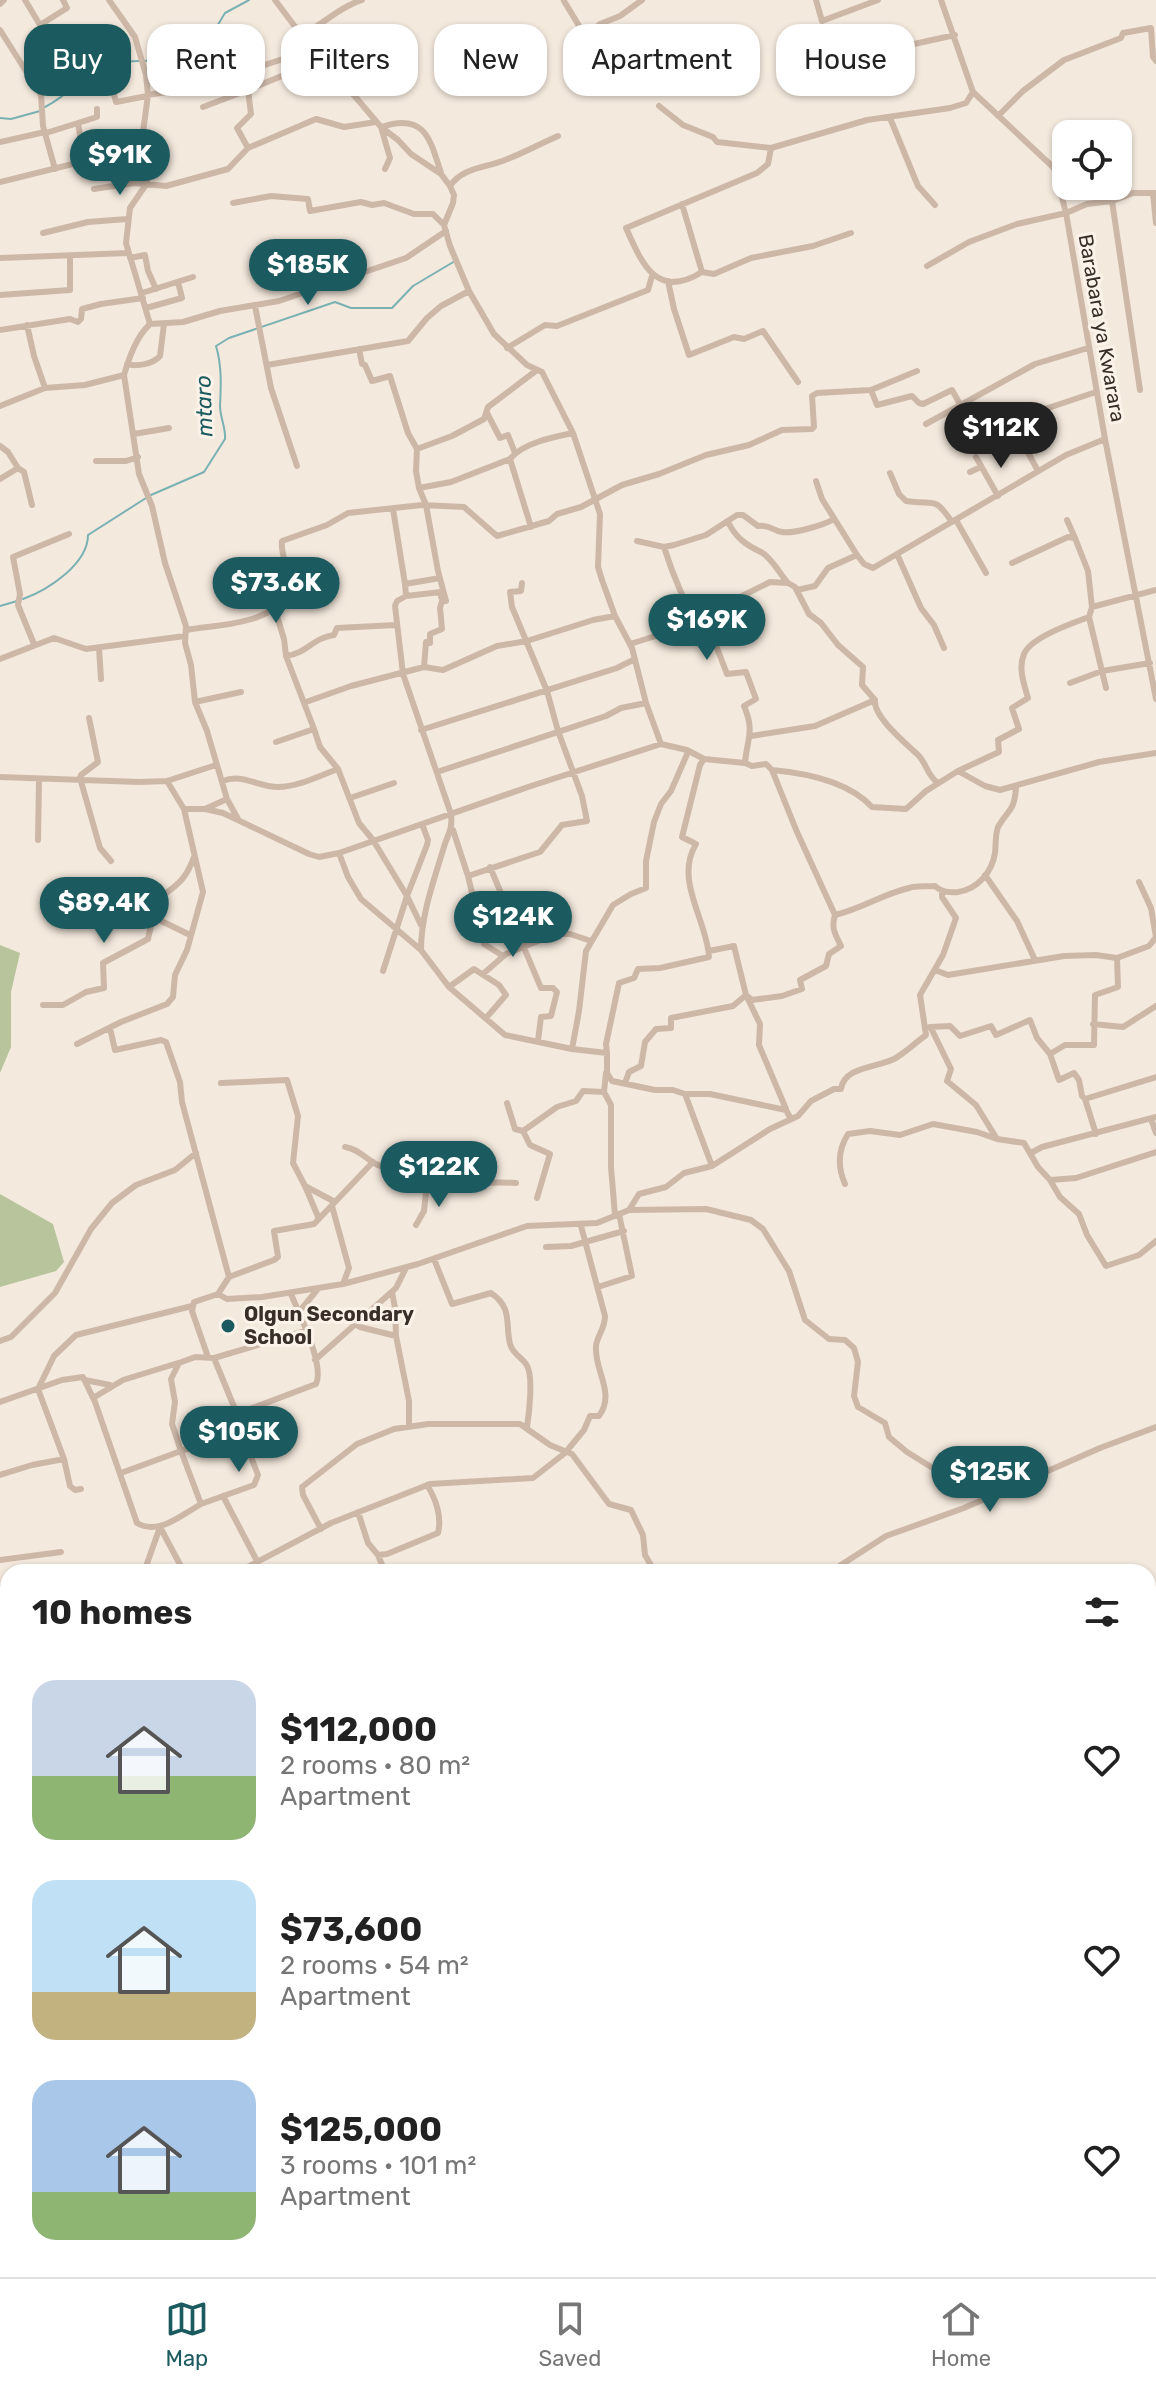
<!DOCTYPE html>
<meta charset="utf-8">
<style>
:root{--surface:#fff;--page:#f2f2f2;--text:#222;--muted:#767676;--line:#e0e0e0;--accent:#1b5a5e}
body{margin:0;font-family:Rubik,sans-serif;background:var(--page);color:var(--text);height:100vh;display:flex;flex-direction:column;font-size:30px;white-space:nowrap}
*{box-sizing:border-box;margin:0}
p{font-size:26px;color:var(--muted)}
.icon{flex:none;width:44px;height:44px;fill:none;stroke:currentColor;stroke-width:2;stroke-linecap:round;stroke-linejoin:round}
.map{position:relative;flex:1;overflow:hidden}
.side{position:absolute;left:0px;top:1564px;width:1156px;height:714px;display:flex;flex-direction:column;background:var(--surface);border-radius:24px 24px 0 0;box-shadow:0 2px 6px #0004}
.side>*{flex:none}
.guide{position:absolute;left:24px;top:24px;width:1108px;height:72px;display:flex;gap:16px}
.fabs{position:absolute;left:1052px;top:120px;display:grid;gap:16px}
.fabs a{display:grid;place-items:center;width:80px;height:80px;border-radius:16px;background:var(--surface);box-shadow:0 2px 6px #0004;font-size:40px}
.price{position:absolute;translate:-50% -68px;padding:0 18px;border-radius:28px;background:var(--accent);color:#fff;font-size:26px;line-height:52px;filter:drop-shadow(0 2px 4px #0008)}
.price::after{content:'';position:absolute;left:50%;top:48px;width:24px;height:18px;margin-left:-12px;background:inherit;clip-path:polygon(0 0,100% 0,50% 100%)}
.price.selected{background:#222;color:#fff}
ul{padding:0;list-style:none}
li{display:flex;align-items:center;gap:24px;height:200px;padding:0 32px}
li span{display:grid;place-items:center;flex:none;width:224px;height:160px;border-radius:24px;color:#555}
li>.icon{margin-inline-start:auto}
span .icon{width:96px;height:96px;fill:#fffc;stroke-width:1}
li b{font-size:34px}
h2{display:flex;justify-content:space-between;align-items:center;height:96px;padding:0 32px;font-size:34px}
.tag{padding:0 28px;border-radius:24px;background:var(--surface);box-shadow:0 2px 6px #0004;font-size:28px;line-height:72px}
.tag.selected{background:var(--accent);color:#fff}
.dock{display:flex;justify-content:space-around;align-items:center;height:112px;border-top:2px solid var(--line);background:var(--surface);font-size:22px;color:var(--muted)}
.dock a{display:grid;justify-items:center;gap:4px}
.dock .selected{color:var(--accent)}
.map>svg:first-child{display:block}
</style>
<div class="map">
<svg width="1156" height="2277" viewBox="0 0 1156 2277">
<rect width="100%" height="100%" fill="#f4e9dd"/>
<path fill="#b7c49c" d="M 0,945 L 20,953 L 11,992 L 11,1047 L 0,1073 Z
M 0,1194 L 53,1224 L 64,1262 L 56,1271 L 0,1287 Z"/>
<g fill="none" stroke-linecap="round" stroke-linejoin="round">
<path stroke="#7ab1b3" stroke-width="2" d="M 146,61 L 162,50 L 210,38 L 225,13 L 249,0
M 45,107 C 89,84 77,61 139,61
M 0,118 L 11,119 L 40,111
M 151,495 L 204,472 L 225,439 C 226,428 220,417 220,406 C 221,386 222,366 216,346 L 229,338 L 335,302 L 351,308 L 392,308 L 413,286 L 455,261
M 23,599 C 48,590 88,564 88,535 L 146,498
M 0,606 L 17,601"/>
<path stroke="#cdb8a8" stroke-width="6" d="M 25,0 L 40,25 L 67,8 L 63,0
M 109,0 L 135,37 L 146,75 L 148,95 L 141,147 L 148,178 L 145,186 L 130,208 L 126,243 L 150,324
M 275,0 L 308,44 L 314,59 L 347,87 L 381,127 L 398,140 L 411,154 L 441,174 L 450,186 L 454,195 L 453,203 L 444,225 L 450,246 L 469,291 L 494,334 L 527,365 L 542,372 L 573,433 L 600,514 L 598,567 L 602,580 L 615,616 L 632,648 L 646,703 L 661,744
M 816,0 L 822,21 L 878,0
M 941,0 L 973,92 L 1054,168 L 1066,213 L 1105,439 L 1156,699
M 564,1 L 584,34 L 589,33 L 600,24 L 620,16 L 642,0
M 0,4 L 4,0
M 0,30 L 41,95 L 43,126 L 55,169
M 301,35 C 323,25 339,7 362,0
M 859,51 L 914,44 L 955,35
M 111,83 L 116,102 L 147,96
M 148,95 L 196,87 L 311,50
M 659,106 L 683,125 L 713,137 L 717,142 L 771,148
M 203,107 L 248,90
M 998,116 L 1023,91 L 1064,60 L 1121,38 L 1123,33 L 1151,28 L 1153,57 L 1156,61
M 890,118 L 918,186 L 935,205
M 78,123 L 81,141 L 92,141 L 97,157
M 46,133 L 97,117 L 97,109
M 0,142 L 45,132
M 248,148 L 237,128 L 251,114 L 248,90 L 308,65 L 314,59
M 385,169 L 390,158 L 381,127 C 425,112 430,139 441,173
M 0,182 L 141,147
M 450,186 C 463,167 486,168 505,160 C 523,153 540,144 558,136
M 94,189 L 134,183 L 166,186 L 228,169 L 248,148 L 316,119 L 344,127 L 376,122
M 1153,193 L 1156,223
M 1112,201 L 1140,390
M 233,203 L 271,196 L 308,199 L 310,211 L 361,202 L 372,205 L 384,203 L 414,214 L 433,214 L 444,225
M 682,204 L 702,272 L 714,274 L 751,258 L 813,246 L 851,233
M 43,233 L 88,222 L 127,219
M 0,258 L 128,253
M 130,258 L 145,255 L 148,271 L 156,289
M 927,266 L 969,242 L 1017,224 L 1066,213 L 1087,204 L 1112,201 L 1133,193 L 1156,193
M 702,272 C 657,300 642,264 626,228 L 757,173 L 768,164 L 771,148 L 867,120 L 950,108 L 966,103 L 973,92
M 668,281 L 674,309 L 689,355 L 734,337 L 744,339 L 763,331 L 798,382
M 142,293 L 193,277
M 0,295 L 70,290 L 70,256
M 255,306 L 271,388 L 297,466
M 146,308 L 182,298 L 178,282
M 27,325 L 34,356 L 45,388
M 0,330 L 70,319 L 78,322 L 81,319 L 82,309 L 101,304 L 143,298
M 507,348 L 545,325 L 557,326 L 648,290 L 652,276
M 359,349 L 362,364 L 365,365 L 372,381 L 390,376 L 408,433 L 417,449 L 416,471 L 419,488 L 426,505 L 438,571 L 446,601 L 442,601 L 440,608 L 442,629 L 430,634 L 430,643 L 426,642 L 424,667
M 127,364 C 137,367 153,364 160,356 L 164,324
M 267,365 L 408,341 L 427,318 L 441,306 L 469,291
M 871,390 L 917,371
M 0,406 L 45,388 L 85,385 L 124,375
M 1036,412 L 1096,392
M 487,413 L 500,438 L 508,435 L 515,453
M 926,424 L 1035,364 L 1088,348
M 134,434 L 169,428
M 1030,438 L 1025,443 L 1025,447 L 1038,471
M 0,446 L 8,452 L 18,468 L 0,479
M 417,449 L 452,436 L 484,419 L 488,407 L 537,370
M 976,457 L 998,496
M 510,459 L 531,527
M 96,461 L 126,461 L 138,457
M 18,468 L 24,472 L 32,505
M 970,472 L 981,467
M 890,473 L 899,494 L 906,501 C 934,506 933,494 952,522
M 816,481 L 822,499 L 857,555
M 419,488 L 451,482 L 510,459 C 523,443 553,437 573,433
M 393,509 L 405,584
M 956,520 L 986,573
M 1067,520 L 1075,538
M 728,522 C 736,538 746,545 761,552 C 771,557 780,574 788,583
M 637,541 L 664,547 L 674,545 L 706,535 L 737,515 L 743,515 L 758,526 C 770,524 772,531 782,532 C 794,534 824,525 834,519
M 664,547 C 674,579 687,608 703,637 L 712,635 L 727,674 L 746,672 L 756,699 L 744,706 C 755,731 747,739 745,763
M 897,554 L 921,608 L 934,625 L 944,648
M 1012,563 L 1068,537 L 1075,538 L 1088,571 L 1092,607
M 267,584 L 284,639 L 286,656 L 314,729 L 276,742
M 797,590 L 815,586 L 828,568 L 857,555 L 864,564 L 873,568 L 1066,455 L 1105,439
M 406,596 L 441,592 L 441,597
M 1089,617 L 1106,688
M 187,630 C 218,624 282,626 288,584 C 290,569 280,555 282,541 L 327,525 L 348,513 L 422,505 L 464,507 L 497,536 L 549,521 L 557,514 L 581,507 L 622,485 L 659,474 L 706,455 L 749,445 L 782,430 L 812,429 L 814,427 L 812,396 L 817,393 L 871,390 L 877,405 L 912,396 L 919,403 L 923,404 L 952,390 L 961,406
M 34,644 L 18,605 L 20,594 L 13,557 L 69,534
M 630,644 L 717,617 L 722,607 L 741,600 L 742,596 L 770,582 L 788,583 L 795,587 L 809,614 L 821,623 L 838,645 L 863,667 L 862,685 L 875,700 C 873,716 904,742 916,753 C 927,762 926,775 938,783
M 99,648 L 101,679
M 286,656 C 308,653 312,638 334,635 L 337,628 L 396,625
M 0,659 L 54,638 L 86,649 L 185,636
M 1070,683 L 1102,671 L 1150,663
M 195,702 L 241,692
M 306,702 L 351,686 L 424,667 L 443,670 L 497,646 L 527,641 L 593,620 L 615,616
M 89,718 L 98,762 L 81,775 L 80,778 L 100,848 L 111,861
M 314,729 L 320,747 L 338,769 L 359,823 L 373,840 L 407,896 L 383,971
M 421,730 L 617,668 L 635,659
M 751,736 L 815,726 L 875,700
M 772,770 L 797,832 L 835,915 C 861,909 883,894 909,888 C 917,885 926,887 935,886 C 941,892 949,893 958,892 C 978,889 992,872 995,853 C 996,845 995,835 998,827 C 1008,809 1014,813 1016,788
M 958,771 L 999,752 L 998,740 L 1019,729 L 1012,708 L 1028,698 C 1024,684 1018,668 1024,654 C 1031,637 1073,623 1089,617 L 1092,607 L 1156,590
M 437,772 L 606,716 L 621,708 L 646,703
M 0,777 L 139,782 L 167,781 L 216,765
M 167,781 L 184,809 L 205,809 L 223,813 L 309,854 L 319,857 L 339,853 L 528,787 L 661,744 L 687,750 L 704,759 L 745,763 L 752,766 L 766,764 L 772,770 C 805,773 848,781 872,807 L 906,809 L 926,791 L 958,771 L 985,786 L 1000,790 L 1099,762 L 1156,753
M 223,781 C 242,773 258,787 278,787 C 298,787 319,776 338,769
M 350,798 L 394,783
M 205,809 L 227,799
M 238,819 L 227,799 L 207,731 L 195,702 L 191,665 L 185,643 L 186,626 L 165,563 L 152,506 L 139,474 L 124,375 C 129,358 136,337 150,324 L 183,322 L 220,311 L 279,301 L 406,258 L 446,231
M 453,830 L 468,876 L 484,944 L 503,956
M 38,840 L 39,780
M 339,853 L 348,877 L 361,899 L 421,950 L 449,987 L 505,1035 L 572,1049 L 607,1053 L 607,1073 L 612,1081 L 655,1090 L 673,1090 L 685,1094 L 710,1094 L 786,1110 L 791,1119
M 490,867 L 541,988 L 553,988 L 557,992 L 551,1016 L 541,1017 L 538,1041
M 985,875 L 1017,921 L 1035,960
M 468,876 L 540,852 L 562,825 L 587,821 L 582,796 L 558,731 L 547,691 L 512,607 L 510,592 L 521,591 L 522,583
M 151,916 L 190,935
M 421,925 L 407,896 L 427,845 L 428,840 L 422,824
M 421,950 C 421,916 433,883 443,850 C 447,835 453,830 451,814 L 403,674 L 395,606 L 397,601 L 406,596 L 405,584 L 440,578
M 709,951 L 734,946 L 746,995 L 760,1024 L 759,1045 L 786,1109
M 935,970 L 948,975 L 1064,956 L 1096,955 L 1117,958 L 1149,946 L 1156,937 L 1151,908 L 1139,882
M 484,973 L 506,954 L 555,934 L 570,934 L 591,941
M 449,987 L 474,969 L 499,985 L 506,995 L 486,1018
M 43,1005 L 63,1005 L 86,992 L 104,988 L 103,963 L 148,939 L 157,900 C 176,885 185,882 194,857
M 1093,1024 L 1123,1027 L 1156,1006
M 930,1027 L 950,1026 L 960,1036 L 991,1026 L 996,1035 L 1030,1020 L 1037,1038 L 1050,1054 L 1059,1080 L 1074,1073 L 1079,1080 L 1082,1096 L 1085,1099 L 1096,1134
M 110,1028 L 115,1050 L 161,1040 L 166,1042 L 180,1082 L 182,1102 L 229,1277 L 218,1294 L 194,1302 L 192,1311 L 208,1357
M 931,1028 L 951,1069 L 947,1081 L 976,1105 L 997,1139 L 1024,1143 L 1038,1167 L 1050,1180 L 1076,1178 L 1156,1152
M 77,1044 L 121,1022 L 167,1004 L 173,997 L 175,975 L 187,950 L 203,892 L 184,809
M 572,1049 L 579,1011 L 586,951 L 613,905 L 631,894 L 646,888 L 646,861 L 654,822 L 661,804 L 671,791 L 688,752
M 607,1053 L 606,1044 L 619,983 L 634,978 L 638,969 L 660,968 L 709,957 C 707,920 674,880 696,844 L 682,837 L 700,765 L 704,759
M 1050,1054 L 1065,1045 L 1094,1045 L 1095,995 L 1118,987 L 1117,958
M 606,1073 L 604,1092 L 611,1105 L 611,1167 L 615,1215
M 221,1083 L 287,1080 L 298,1116 L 293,1163 L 305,1186 L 335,1202 L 373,1162
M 625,1083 L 629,1072 L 641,1066 L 645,1042 L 656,1029 L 671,1028 L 671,1018 L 733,1006 L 746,995 L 752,1000 L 782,996 L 802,989 L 800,980 L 826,966 L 829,954 L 841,946 C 835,934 831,928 835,915
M 685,1094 L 712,1166
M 1085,1099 L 1156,1077
M 507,1103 L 515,1129 L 523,1131 L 530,1145 L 550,1154 L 537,1198
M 1151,1119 L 1156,1133
M 523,1131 L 557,1107 L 576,1101 L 583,1091 L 604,1092
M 345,1147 C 359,1149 365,1159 378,1165 C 389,1170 402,1174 414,1178 C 447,1189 481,1180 516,1183
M 1031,1153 L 1042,1147 L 1156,1117
M 1050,1180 L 1060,1197 L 1079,1214 L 1087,1235 L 1106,1266 L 1139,1255 L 1156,1241
M 845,1184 C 837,1166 838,1150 848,1134 L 870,1131 L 900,1135 L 933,1124 L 977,1132 L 997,1139
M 305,1186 L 319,1219
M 332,1206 L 349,1268 L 343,1284
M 629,1210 L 706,1209 L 751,1220 L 763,1229 L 789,1271 L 805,1320 L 829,1339 L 845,1340 L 854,1348 L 858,1362 L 854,1396 L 858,1407 L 885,1423 L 889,1437 L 907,1452 L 936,1470 L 966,1479 L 988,1499
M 416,1225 L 424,1211 L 427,1182
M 546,1247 L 571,1246 L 624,1231
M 434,1259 L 452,1304 L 491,1293 C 513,1308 505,1323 510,1344 C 513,1354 521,1357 526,1364 C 534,1374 529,1414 527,1427
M 229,1277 L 274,1260 L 278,1257 L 274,1231 L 314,1224 L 335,1202
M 598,1287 L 632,1276 L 619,1214
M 392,1292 L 395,1308 L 396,1336 L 409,1401 L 409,1425
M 218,1294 L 227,1299 L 262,1297 L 343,1284 L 418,1264 L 527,1226 L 597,1223 L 629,1210 L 639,1194 L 666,1187 L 684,1173 L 712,1166 L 770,1129 L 798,1116 L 811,1101 L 834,1089 L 841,1089 C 844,1067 875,1068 894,1059 C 905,1053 915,1043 926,1035 L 920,995 L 943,955 L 956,918 L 942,897 L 942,891
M 299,1312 L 317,1290
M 356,1324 L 360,1327 L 396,1336
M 0,1341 L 11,1337 L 55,1293 L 91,1229 L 112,1203 L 136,1185 L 175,1170 L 196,1153
M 315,1360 L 396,1288 L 406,1268
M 85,1380 L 110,1385
M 93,1398 L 123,1380 L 178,1363
M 0,1402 L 62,1380 L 83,1377 L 95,1402 L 137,1523 C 159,1536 183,1514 201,1504 L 181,1451 C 201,1444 237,1440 237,1414 L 214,1358
M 237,1414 L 316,1384 C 325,1366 299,1313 291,1294
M 121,1473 L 181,1451 L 172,1424 L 175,1402 L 171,1379 L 179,1363 L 195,1357 L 214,1358 L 305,1331
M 0,1475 L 32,1465 L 64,1459
M 81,1489 L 75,1490 L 70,1486 L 64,1459 L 38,1389 L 54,1356 L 76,1335 L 192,1306
M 223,1496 L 257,1561
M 201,1504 L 254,1485 L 258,1475 L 244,1439 L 234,1427
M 358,1512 L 368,1543 L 378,1555
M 160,1527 L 184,1572
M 321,1529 L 303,1495 L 302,1487 L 357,1444 L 394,1429 L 428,1424 L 520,1424 L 550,1445 L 572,1454 L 609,1504 L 631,1510 L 643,1535 L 645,1555 L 655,1572
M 0,1560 L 61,1552
M 144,1572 L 160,1527
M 238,1572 L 331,1523 L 430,1484 L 533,1478 L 565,1453 L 584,1430 L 590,1416 L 599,1416 C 616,1393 594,1371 596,1346 C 597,1336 605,1329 605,1316 L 581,1226
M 385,1572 L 378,1555 L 387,1554 L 438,1533 C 442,1517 436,1499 427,1485
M 830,1572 L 886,1536 L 964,1508 L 1100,1448 L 1156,1427
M 0,1686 L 8,1695
M 0,1860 L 8,1850
M 0,1926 L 6,1930 L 8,1928
M 0,2011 L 8,2007
M 1148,2097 L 1156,2094
M 0,2171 L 8,2165
M 0,2232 L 8,2233
M 1148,2264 L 1156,2256
M 844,2270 L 844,2277
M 136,2277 L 148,2270
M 263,2277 L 266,2270
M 344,2277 L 347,2270
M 372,2277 L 382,2270
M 603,2277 L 604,2270
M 727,2277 L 761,2270
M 1133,2277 L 1141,2270"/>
<path stroke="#a18779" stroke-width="8" d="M 0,2146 L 8,2160
M 73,2270 L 77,2277"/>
</g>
<circle fill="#1b5a5e" stroke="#fbf3ea" stroke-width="3" cx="228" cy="1326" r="8"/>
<g text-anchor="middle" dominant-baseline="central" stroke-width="6" stroke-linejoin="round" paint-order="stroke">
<g font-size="20" fill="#392e28" stroke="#fbf3ea">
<text transform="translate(1102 328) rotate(80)">Barabara ya Kwarara</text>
</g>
<g font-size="20" font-weight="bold" fill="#392e28" stroke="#fbf3ea" text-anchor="start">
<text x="244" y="1314">Olgun Secondary<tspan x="244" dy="23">School</tspan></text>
</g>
<g font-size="22" font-style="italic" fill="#1b5a5e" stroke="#fbf3ea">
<text transform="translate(204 406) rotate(-92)">mtaro</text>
</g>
</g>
</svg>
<div class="fabs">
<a><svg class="icon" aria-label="locate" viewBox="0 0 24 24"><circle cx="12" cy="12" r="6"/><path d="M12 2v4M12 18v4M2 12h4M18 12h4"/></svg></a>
</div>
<b class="price" style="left:120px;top:197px">$91K</b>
<b class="price" style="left:308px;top:307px">$185K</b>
<b class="price selected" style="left:1001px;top:470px">$112K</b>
<b class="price" style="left:276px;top:625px">$73.6K</b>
<b class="price" style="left:707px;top:662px">$169K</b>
<b class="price" style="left:104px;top:945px">$89.4K</b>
<b class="price" style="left:513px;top:959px">$124K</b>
<b class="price" style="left:439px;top:1209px">$122K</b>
<b class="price" style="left:239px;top:1474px">$105K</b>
<b class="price" style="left:990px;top:1514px">$125K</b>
<div class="guide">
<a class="tag selected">Buy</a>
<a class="tag">Rent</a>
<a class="tag">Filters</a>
<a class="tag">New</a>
<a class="tag">Apartment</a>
<a class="tag">House</a>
</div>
<section class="side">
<h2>10 homes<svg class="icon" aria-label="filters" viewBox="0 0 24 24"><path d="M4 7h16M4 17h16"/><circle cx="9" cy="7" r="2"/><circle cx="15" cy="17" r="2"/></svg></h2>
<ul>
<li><span style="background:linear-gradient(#c9d6e8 60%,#8fb573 0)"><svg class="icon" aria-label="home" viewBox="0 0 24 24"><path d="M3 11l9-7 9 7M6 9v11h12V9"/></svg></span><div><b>$112,000</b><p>2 rooms · 80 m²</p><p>Apartment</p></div><svg class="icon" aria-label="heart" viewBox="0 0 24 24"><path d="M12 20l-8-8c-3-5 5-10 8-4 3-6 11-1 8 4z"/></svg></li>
<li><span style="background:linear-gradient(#bfe0f5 70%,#c2b280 0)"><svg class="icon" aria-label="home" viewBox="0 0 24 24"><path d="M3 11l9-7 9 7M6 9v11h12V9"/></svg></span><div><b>$73,600</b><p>2 rooms · 54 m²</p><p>Apartment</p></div><svg class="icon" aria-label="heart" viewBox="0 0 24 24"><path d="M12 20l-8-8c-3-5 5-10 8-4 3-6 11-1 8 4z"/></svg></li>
<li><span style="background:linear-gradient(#a9c7e8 70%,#8fb573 0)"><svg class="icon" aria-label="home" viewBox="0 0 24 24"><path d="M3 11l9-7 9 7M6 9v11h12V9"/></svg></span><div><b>$125,000</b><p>3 rooms · 101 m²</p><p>Apartment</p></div><svg class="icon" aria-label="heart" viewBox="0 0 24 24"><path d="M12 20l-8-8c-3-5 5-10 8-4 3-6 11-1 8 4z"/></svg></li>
</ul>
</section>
</div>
<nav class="dock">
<a class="selected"><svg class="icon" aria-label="map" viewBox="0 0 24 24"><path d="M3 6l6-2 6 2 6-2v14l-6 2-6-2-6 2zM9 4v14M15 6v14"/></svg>Map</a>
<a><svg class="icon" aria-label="saved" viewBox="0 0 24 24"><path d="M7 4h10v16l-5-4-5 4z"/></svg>Saved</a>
<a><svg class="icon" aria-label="home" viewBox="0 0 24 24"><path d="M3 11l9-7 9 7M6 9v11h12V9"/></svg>Home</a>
</nav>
